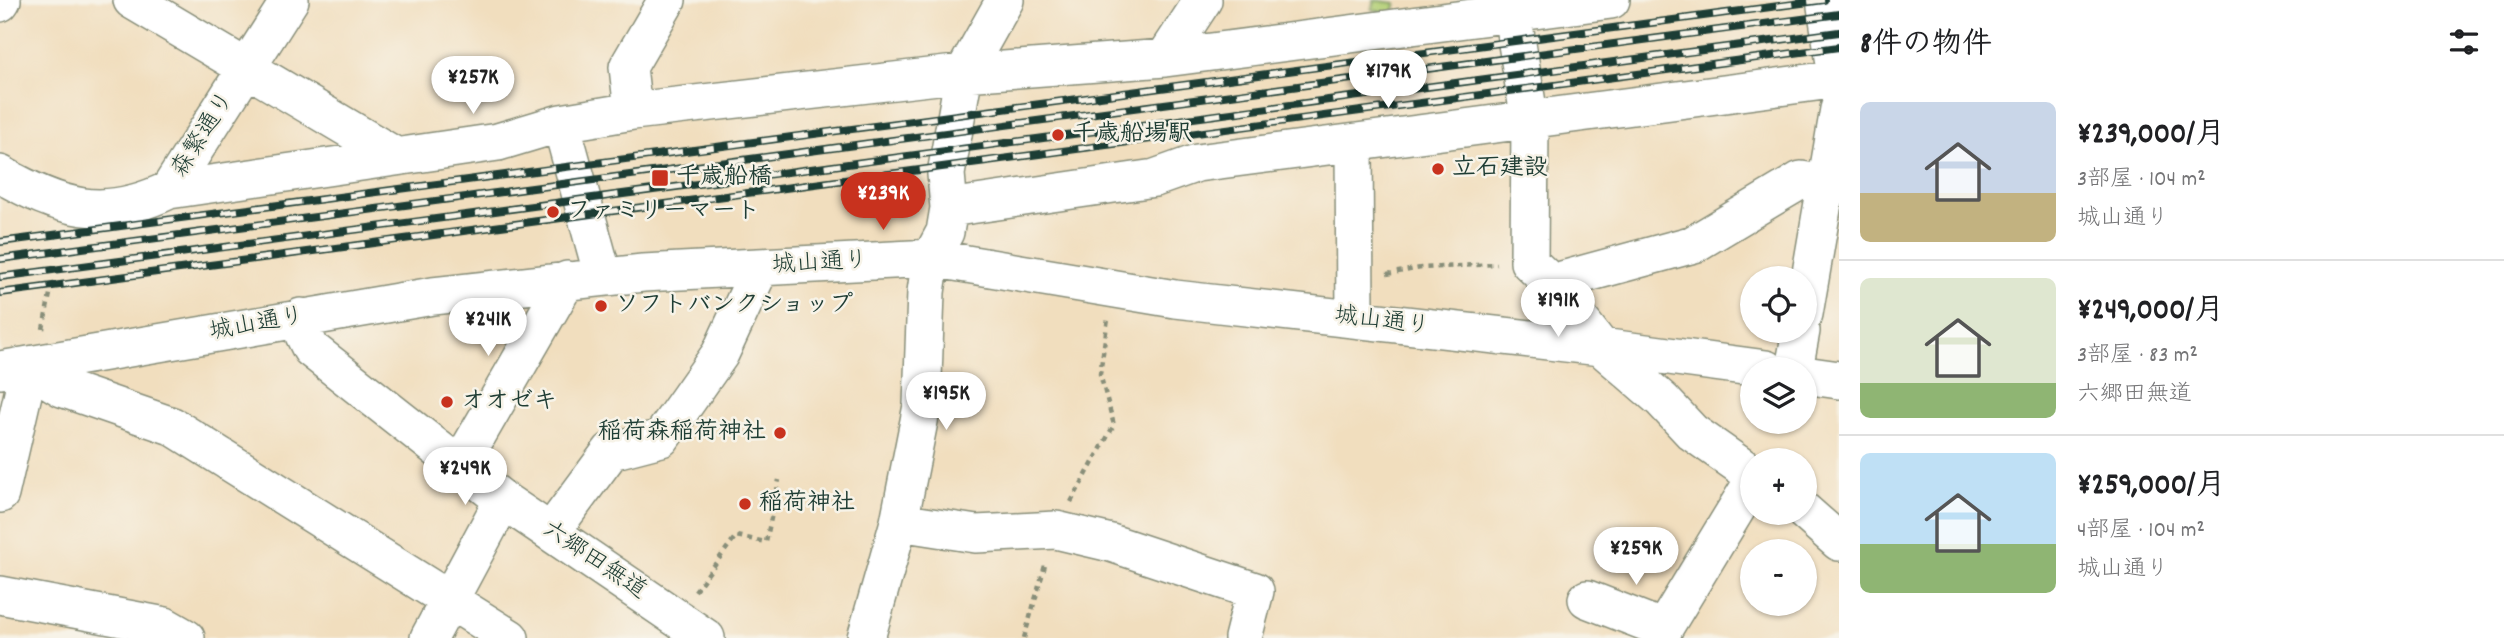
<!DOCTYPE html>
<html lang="ja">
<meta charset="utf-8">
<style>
:root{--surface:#fff;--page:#f2f2f2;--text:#202124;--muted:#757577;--line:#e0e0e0;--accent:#c8321e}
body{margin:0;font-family:Dekko,"Klee One",sans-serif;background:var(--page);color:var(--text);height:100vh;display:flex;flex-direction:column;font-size:26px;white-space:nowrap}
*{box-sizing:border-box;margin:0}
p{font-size:23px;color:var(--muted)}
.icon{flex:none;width:38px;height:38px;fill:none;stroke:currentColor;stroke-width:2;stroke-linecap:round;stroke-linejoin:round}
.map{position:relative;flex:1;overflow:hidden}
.drawer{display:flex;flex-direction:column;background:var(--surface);width:665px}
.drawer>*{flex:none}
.fabs{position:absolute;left:1740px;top:266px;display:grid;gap:14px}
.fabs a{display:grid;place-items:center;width:77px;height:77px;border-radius:50%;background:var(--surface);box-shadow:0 2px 5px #0004;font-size:35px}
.price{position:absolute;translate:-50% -60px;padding:0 16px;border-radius:24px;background:#fff;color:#222;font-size:23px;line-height:46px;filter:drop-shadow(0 2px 4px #0008)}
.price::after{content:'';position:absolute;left:50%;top:42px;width:21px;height:16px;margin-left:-10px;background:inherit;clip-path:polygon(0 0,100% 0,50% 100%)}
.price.current{background:var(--accent);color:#fff}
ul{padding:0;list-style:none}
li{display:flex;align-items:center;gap:21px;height:175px;padding:0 21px}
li+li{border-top:2px solid var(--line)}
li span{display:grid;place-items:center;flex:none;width:196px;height:140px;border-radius:10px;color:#555}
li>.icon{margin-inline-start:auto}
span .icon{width:84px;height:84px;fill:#fffc;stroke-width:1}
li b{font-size:30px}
h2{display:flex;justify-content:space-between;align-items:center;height:84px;padding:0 21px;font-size:30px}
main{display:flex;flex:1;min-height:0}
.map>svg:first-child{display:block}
</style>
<main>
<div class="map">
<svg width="1839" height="638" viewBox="0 0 1839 638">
<rect width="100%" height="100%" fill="#f7f3e8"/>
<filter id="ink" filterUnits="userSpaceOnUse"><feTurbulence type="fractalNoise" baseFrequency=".0143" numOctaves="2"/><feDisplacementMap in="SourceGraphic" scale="14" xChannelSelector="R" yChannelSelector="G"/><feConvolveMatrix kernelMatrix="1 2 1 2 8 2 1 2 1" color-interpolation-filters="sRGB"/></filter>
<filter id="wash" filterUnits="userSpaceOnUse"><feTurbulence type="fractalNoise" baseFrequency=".00686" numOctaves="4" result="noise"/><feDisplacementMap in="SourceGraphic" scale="28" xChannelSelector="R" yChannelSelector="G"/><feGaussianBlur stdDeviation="1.57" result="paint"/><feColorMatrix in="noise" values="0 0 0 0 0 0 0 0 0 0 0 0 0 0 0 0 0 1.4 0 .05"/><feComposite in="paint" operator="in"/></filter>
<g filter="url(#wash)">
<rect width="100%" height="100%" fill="#f1debe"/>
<path fill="#b3cf76" stroke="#698655" stroke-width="2" d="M 1372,0 L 1396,3 L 1392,16 L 1372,9 L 1375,1 Z"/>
</g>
<g filter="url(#ink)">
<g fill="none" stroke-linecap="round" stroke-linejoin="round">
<defs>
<path id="minor" d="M 132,0 L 395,156
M 1516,0 L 1512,14 L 1530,121 L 1529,262 L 1551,283 L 1601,347 L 1662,400 L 1692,432 L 1752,474
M 1825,0 L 1839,89
M 0,3 L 2,0
M 1165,58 L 1203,0
M 633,111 L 628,67 L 667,0
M 561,123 L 603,276
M 1354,144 L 1355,318
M 0,174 C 60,208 103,222 169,190 L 290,0
M 169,190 L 498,142 L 561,123 L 633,111 L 964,73 L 1165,58 L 1611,0
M 949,208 L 1155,178 L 1197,163 L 1839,79
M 1551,283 L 1694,244 L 1801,180 L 1839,186
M 1804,314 L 1839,109
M 301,317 L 304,335 L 311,349 L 503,500 L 706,638
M 1794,369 L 1801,331
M 0,370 L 433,296 L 643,273 L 931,258 L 1175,299 L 1601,347 L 1766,369
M 1804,375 L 1839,380
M 460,465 L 567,280
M 0,494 L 23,394 L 26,366 L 62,388 L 172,426 L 510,638
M 1804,511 L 1839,542
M 899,522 L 976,534 L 1056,530 L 1111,543 L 1255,591 L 1243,638
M 551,532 L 611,451 L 661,438 L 720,354 L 760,268
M 0,595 L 165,626 L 186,638
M 1587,599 L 1664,629
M 429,638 L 503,500
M 866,638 L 899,522 L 922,406 L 926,292 L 931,258 L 945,232 L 949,208 L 946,174 L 964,73 L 1005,0
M 1658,638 L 1752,483"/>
</defs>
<use href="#minor" stroke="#888e79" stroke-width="40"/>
<path stroke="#888e79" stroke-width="4.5" stroke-dasharray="5 5" stroke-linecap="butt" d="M 1387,274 L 1421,268 L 1497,264
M 43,329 L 50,294
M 1071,502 L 1114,425 L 1100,374 L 1108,318
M 695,591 L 736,536 L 766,542 L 779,480
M 1024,638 L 1046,562"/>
<use href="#minor" stroke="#fff" stroke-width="37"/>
<defs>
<path id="rail" d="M 0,242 L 1824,0
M 0,259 L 1839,14
M 0,277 L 1839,32
M 0,293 L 1839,47"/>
</defs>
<use href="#rail" stroke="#1f3d34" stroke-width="8"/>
<use href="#rail" stroke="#f7f3e8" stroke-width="5" stroke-dasharray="16" stroke-linecap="butt"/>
</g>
</g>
<g fill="#c8321e" stroke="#f7f3e8" stroke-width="2.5">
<circle cx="1058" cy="135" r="7"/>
<circle cx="1438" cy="169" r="7"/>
<rect x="651" y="169" width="18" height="18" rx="3.5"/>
<circle cx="553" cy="212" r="7"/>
<circle cx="601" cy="306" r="7"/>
<circle cx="447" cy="402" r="7"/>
<circle cx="780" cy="433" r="7"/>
<circle cx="745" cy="504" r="7"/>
</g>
<g text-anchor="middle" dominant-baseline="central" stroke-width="5" stroke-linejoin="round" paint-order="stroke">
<g font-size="24" fill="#1f3d34" stroke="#f7f3e8">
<text transform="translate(204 135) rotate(-58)">森繁通り</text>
<text transform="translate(820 264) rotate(-3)">城山通り</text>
<text transform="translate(1382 322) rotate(7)">城山通り</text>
<text transform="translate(257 325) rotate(-10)">城山通り</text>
<text transform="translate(594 561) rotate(34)">六郷田無道</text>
</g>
<g font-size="24" font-weight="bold" fill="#1f3d34" stroke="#f7f3e8" text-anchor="start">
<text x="1072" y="135">千歳船場駅</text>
<text x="1452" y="169">立石建設</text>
<text x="676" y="178">千歳船橋</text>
<text x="567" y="212">ファミリーマート</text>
<text x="615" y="306">ソフトバンクショップ</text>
<text x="461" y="402">オオゼキ</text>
<text x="766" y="433" text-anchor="end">稲荷森稲荷神社</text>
<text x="759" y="504">稲荷神社</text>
</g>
</g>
</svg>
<div class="fabs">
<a><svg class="icon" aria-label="locate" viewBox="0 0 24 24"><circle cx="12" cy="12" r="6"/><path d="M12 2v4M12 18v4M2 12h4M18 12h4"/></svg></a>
<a><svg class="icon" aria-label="layers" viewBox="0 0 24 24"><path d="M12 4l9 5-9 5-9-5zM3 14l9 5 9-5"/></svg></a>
<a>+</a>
<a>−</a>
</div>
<b class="price" style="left:1388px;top:110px">¥179K</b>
<b class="price" style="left:473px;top:116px">¥257K</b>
<b class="price current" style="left:883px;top:232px">¥239K</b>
<b class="price" style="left:1558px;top:339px">¥191K</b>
<b class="price" style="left:488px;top:358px">¥241K</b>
<b class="price" style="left:946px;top:432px">¥195K</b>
<b class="price" style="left:465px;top:507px">¥249K</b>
<b class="price" style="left:1636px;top:587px">¥259K</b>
</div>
<section class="drawer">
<h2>8件の物件<svg class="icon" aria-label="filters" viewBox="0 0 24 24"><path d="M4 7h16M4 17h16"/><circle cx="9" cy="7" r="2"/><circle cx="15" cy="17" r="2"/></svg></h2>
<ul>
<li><span style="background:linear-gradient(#c9d6e8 65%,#c2b280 0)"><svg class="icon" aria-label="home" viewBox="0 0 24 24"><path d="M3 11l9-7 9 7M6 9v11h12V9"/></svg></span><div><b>¥239,000/月</b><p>3部屋 · 104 m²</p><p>城山通り</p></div></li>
<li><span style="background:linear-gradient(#dfe7d0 75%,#8fb573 0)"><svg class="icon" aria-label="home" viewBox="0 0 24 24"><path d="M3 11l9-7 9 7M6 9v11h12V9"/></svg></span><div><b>¥249,000/月</b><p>3部屋 · 83 m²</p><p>六郷田無道</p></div></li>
<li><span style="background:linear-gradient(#bfe0f5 65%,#8fb573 0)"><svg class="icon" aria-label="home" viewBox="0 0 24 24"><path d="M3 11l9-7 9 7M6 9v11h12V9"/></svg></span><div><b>¥259,000/月</b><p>4部屋 · 104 m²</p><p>城山通り</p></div></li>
</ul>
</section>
</main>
